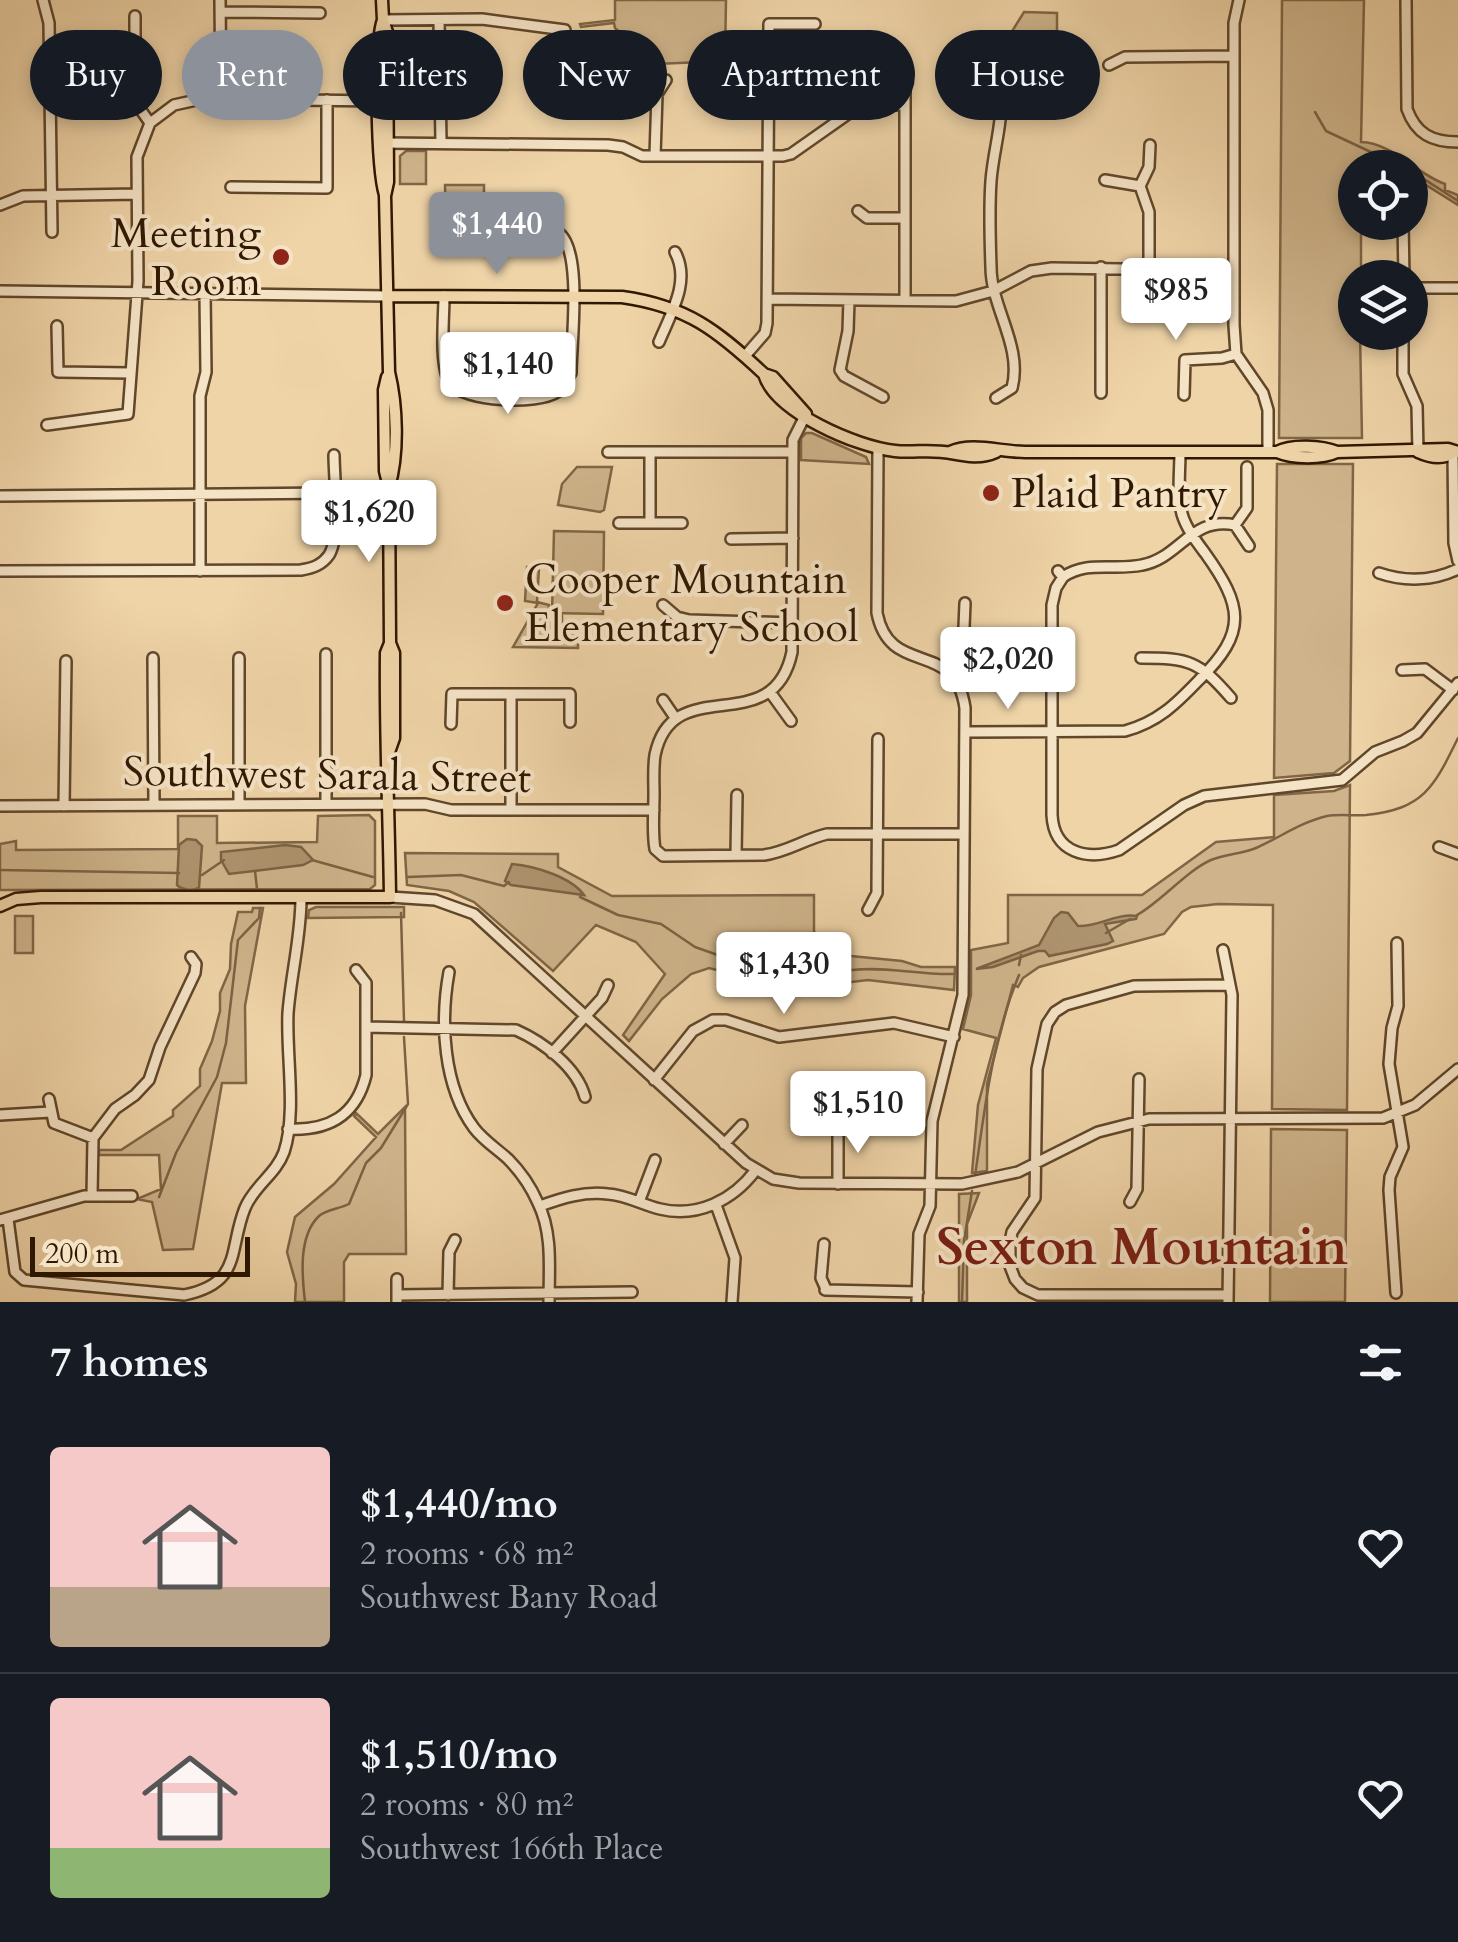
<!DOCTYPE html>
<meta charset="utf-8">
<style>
:root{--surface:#171b24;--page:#20242c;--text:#f1f3f6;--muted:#9ea1a6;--line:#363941;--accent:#8c9099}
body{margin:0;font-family:Cardo,serif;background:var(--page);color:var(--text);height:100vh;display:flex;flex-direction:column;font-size:38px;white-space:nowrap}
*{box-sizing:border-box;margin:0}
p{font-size:32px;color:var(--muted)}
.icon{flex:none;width:55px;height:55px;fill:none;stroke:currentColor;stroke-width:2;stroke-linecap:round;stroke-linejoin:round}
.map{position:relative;height:1302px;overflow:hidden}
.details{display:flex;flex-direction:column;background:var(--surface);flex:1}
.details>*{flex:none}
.banner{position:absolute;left:30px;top:30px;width:1400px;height:90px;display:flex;gap:20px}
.fabs{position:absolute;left:1338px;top:150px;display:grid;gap:20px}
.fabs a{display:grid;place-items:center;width:90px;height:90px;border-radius:50%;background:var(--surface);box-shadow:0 5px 15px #0003;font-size:50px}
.scale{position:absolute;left:30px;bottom:25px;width:220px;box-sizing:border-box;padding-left:10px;border:5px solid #301800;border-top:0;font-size:28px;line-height:35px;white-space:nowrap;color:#301800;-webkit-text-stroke:8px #f5e3c6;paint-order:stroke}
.price{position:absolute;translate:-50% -85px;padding:0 22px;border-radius:10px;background:#fff;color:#222;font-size:32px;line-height:65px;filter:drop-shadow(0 2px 5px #0008)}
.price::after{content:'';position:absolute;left:50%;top:60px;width:30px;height:22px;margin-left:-15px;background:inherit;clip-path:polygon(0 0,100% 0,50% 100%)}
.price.current{background:var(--accent);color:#fff}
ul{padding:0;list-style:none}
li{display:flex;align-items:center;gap:30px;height:250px;padding:0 50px}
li+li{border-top:2px solid var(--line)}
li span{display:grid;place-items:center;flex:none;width:280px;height:200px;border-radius:10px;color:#555}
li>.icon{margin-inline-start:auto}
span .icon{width:120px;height:120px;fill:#fffc;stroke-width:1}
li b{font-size:42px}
h2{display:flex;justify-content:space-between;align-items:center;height:120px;padding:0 50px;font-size:42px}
.pill{padding:0 35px;border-radius:45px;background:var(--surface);box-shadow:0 5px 15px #0003;font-size:35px;line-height:90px}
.pill.current{background:var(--accent);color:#fff}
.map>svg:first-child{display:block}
</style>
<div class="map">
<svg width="1458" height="1302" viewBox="0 0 1458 1302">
<rect width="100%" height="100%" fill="#efd4a8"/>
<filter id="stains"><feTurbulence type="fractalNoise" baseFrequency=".002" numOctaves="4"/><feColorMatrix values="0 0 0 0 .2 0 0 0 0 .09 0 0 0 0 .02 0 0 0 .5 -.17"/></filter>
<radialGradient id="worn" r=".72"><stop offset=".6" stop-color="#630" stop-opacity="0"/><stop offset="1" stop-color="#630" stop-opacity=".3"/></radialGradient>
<path fill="#cfb48b" stroke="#806646" stroke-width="2.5" d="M 615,0 L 726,0 L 725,61 L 656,64 L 615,28 L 614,23 L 581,27 L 580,24 L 615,20 Z
M 1282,0 L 1364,0 L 1361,142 C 1393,143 1416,174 1445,184 L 1445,190 L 1458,195 L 1458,205 L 1410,175 L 1410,168 L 1355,168 L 1355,222 L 1361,223 L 1361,277 L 1355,278 L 1355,332 L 1360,333 L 1362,438 L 1279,438 Z
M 1024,12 L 1057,13 L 1057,41 L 1026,41 L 1008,56 L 1003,46 Z
M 406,151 L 426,151 L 426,184 L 400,184 L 400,156 Z
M 445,185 L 484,185 L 484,214 L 467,211 L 457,221 L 456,230 L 446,231 Z
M 806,433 L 812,433 L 866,457 L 869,464 L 801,460 L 801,438 Z
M 1277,464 L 1353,464 L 1350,761 L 1334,773 L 1274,778 Z
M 577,467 L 612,467 L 604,510 L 600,512 L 558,505 L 562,484 Z
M 554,531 L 604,532 L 603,614 L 552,613 Z
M 527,567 L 539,568 L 537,602 L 549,605 L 548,615 L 562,616 L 562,633 L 578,633 L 578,648 L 513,647 L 538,603 L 525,601 Z
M 1350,785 L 1347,1110 L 1272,1109 L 1273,905 L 1218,904 L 1191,907 L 1182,912 L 1164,934 L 1039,967 L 1023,978 L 1018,987 L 1013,985 L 987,1084 L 987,1171 L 972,1173 L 978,1105 L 996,1038 L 963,1029 L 971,995 L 971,950 L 1008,943 L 1008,895 L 1142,895 L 1216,842 L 1274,837 L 1274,795 L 1334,791 Z
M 369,815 L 375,821 L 375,885 L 370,889 L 0,890 L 0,844 L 16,841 L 16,850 L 178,849 L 178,816 L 217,816 L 217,843 L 317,842 L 318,816 Z
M 405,853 L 558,854 L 558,867 L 612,896 L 814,895 L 814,932 L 851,956 L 902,961 L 921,967 L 955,967 L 954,990 L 868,980 L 793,989 L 709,968 L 691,974 L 662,999 L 629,1041 L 623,1035 L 665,974 L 636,942 L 596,925 L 553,971 L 474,902 L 449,891 L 407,885 Z
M 316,907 L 404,907 L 404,917 L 308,918 L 309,910 Z
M 253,908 L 263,908 L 245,1006 L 246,1083 L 222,1083 L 193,1249 L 163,1250 L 152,1202 L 137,1199 L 161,1189 L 159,1155 L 99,1155 L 99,1150 L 121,1150 L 173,1116 L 173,1110 L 200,1086 L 200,1069 L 212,1041 L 220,1011 L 220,993 L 230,969 L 231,944 L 238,912 L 252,912 Z
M 15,916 L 33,916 L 33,953 L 15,953 Z
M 405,1107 L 406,1254 L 349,1254 L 344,1262 L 344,1302 L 295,1302 L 296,1284 L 287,1252 L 295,1217 L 334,1184 L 376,1137 L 354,1116 L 356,1113 L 378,1134 Z
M 1271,1129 L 1347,1130 L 1345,1302 L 1270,1302 Z
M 979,1193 L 967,1224 L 967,1302 L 959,1302 L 959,1194 Z"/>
<path fill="#ae946f" stroke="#7c6243" stroke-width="2.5" d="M 187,839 L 196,840 L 202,846 L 199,888 C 192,891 182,890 177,885 L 179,845 Z
M 285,845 L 301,847 L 313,860 L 303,865 L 229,874 L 221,860 L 221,852 Z
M 512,864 C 535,866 571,877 584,895 L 511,885 L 505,881 Z
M 1061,912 L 1068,913 L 1078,926 C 1099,927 1115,913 1137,916 L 1136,919 L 1105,924 L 1113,941 L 1107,944 L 1049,956 L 1045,951 L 1038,951 L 993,967 L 976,969 L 1039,945 L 1054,918 Z"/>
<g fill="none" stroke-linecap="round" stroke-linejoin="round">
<path stroke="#7c6243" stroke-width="2.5" d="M 1315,112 L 1326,131 L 1405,168
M 1410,170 L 1458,201
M 312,860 L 373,877
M 0,870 L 179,873
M 255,871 L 257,889
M 202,875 L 224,860
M 408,877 L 461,875 L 504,886 L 509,882
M 580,897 L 618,915 L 661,924 L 695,947 L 749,966 L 812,974 L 842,971
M 401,913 L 404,1021
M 1137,915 C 1162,901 1186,871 1211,860 C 1226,854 1242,854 1256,848 C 1279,838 1301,822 1327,816 C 1339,814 1353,816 1366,815 C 1424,809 1434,787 1458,738
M 1106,933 L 1130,919
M 1019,965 L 1021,955
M 852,970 C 885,966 919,975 953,974
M 975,1176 C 985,1107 992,1040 1019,975
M 159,1197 L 176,1153 L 217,1077 L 226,1043 L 238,940 L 259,918 L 260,908
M 305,1302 C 302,1276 298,1236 319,1216 C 327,1209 339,1209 349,1204 L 366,1163 L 381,1148 L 408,1104 L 404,1037
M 962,1302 L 964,1241 L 972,1191"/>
<defs>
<path id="minor" d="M 43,0 L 49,23 L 52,232
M 220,0 L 221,99
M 1239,0 L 1234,23 L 1234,325 L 1236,354 L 1263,393 L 1268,410 L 1268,452
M 1406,0 L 1407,109 C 1416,134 1432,142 1458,142
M 220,12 L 320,13
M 135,16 L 135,96 L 138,106 L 150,123
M 383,20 L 482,19 L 565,30
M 439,20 L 441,143
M 898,59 L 905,73 L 905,300
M 992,59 C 1012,101 994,139 991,181 C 989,209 990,239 991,267 C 991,308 1023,346 1012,388 L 996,398
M 1109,65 L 1125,57 L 1234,56
M 383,143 L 608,145 L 623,147 L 642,156 L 783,156 L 791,154 L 855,109 L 870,105 L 905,105
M 655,156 L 657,94 L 666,80
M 1105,180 L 1140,186
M 1140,186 L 1149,212 L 1149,277
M 1140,186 L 1149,167 L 1150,145
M 231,187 L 327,188 L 327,100
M 0,205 L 23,196 L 137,194
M 858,211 L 867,218 L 905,218
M 1403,222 L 1404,278
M 1410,288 L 1458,288
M 0,291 L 388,296
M 444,296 C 444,318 439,366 450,383 C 464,402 538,405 557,392 C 563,387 567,380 571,373 C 571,344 583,251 559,233 C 542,222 493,226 472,226
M 767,299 L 956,301 L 993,291 L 1031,271 L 1052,268 L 1122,269 L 1149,277 L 1234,277
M 849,300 L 848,331 L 840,370 L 844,376 L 883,397
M 57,326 L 58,372 L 130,373
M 1403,332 L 1403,374 L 1417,406 L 1418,452
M 659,342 C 671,313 691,281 675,252
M 745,356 L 765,333 L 767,323 L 769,24 L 815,24
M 1101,393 L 1101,267
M 1184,395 L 1185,360 L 1222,358 L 1236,354
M 806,414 L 793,440 L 792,652 C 773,743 673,669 655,755 C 653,768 654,782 654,794 C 654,813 652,832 655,849 L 663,856 L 764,855 C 787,852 805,839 827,834 L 964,834
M 47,425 L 128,414 L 138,281 L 137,157 L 150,123 L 174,105 L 201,99 L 385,101
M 878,449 L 877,613 C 890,679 955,637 965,708 L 963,995 L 932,1121 L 930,1206 L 919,1234 L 917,1302
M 608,452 L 793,452
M 1453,452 L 1454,543 L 1458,561
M 0,496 L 334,493
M 619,523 L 682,523
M 650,523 L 650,452
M 1235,525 L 1249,546
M 731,539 L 793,538
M 0,571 L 301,570 C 313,568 322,565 329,555 C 341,536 334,478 334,455
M 200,571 L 200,396 L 206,372 L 205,294
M 1058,571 L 1063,577 C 1088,560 1114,571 1142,565 C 1180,558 1191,516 1235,525 L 1247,508 L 1247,467
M 1379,573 C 1405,582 1433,581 1458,569
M 1063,577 L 1056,588 L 1052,605 L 1052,815 C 1054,853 1087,861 1119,850 L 1184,805 L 1204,796 L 1342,780 L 1375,752 L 1403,741 L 1417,733 L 1458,683
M 663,605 L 677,617 L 689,620 L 793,623
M 153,658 L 154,805
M 239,658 L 239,804
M 1141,658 C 1189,658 1199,661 1231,698
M 1402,670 L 1425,669 L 1453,690
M 952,673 L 963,651 L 965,603
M 770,692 L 791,721
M 663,700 L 676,719
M 451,724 L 452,694 L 570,694 L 570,722
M 965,732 L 1125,731 C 1158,722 1176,704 1199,680 C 1248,632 1243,606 1205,553 C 1196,541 1186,528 1182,514 C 1177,494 1180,472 1180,452
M 326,804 L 326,654
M 0,806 L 425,804 L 451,810 L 654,810
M 64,806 L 66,661
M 511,809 L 511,694
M 1439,847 L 1458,854
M 736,855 L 737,795
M 390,897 L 435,900 L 474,914 L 746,1163 L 773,1179 L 799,1183 L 962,1184 L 1018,1172 L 1098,1132 L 1149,1119 L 1383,1118 L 1415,1105 L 1458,1069
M 868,910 L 877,893 L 878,739
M 1223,950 L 1232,995 L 1228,1302
M 449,972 C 440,1022 443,1086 474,1128 C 483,1140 497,1149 508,1159 C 521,1172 531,1187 538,1203 C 553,1233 549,1270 549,1302
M 366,1027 L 516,1030 C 543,1042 577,1067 585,1097
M 552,1053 L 602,998 L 608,985
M 654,1080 L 693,1031 L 713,1020 L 726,1020 L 779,1037 L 894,1023 L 954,1037
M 49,1099 L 54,1123 L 93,1138
M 0,1115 L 50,1112
M 288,1129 C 329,1131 356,1116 366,1075 L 366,983 L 356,970
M 724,1144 L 742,1125
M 838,1184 L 838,1135 L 846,1120
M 92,1196 L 93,1138 L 115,1109 L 135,1095 L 149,1080 L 160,1047 L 195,973 L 196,964 L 191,957
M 639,1202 L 655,1160
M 1130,1202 L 1137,1189 L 1139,1079
M 716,1205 L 735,1258 L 732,1302
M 540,1206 C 562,1198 584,1191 608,1194 C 626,1195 643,1205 660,1209 C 698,1218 733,1200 755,1171
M 8,1219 L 15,1272 L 24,1280 L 184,1295 C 243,1283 228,1250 245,1208 C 254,1186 276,1174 284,1152 C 297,1113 286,1055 288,1013 C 291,974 301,937 301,898
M 0,1220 L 84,1196 L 132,1196
M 824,1244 L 821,1278 L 826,1289
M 397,1279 L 397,1302
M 825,1290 L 918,1292
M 1396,1293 L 1389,1190 L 1390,1177 L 1403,1147 L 1389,1064 L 1392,1028 L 1398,1006 L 1397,943
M 397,1295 L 632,1292
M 448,1295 L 449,1252 L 455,1240
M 1228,1295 L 1038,1295 L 1023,1288 L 1015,1279 L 1010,1266 L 1010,1242 L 1012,1232 L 1035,1198 L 1037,1069 L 1047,1024 L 1055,1012 L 1066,1005 L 1134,986 L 1229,985"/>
<path id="major" d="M 382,0 L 383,20 L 387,32 L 388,182 L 385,196 L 389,372 C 397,405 399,453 389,487
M 383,20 C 374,44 377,169 385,195
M 388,296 L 622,297 C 687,306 718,331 764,374 L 773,377 L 806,414
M 764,374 C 775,412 857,447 895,451 C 912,453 933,449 950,453 C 966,456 981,459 996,452
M 387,377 L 384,390 L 385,471 L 389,487 L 390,643 L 394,653 L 394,738 L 389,752
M 950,452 C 972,442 1001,452 1025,452 L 1277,452 C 1292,444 1322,446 1337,452 L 1448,449 L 1458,452
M 1277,452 C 1293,459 1322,459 1337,452
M 1418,452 C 1429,457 1443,460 1453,452
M 0,906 L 16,899 L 41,897 L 390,897 C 389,816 385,735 386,653 L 390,643"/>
</defs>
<use href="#minor" stroke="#60472a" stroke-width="14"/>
<use href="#major" stroke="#301800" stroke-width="15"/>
<use href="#minor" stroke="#f5e3c6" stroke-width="9"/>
<use href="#major" stroke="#efd4a8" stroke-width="10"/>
</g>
<g fill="#8f2418" stroke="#f5e3c6" stroke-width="4">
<circle cx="281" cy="257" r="10"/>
<circle cx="991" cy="493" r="10"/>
<circle cx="505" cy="603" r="10"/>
</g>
<g text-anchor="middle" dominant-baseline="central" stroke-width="8" stroke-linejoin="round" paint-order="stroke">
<g font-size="42" fill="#301800" stroke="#f5e3c6" text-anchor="start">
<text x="261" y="233" text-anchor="end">Meeting<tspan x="261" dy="48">Room</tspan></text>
<text x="1011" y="493">Plaid Pantry</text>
<text x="525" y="579">Cooper Mountain<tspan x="525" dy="48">Elementary School</tspan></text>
</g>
<g font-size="42" fill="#301800" stroke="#f5e3c6">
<text transform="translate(327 775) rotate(1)">Southwest Sarala Street</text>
</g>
<g font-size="52" font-weight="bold" fill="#7a1f14" stroke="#f5e3c6">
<text x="1142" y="1248">Sexton Mountain</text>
</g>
</g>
<rect width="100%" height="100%" filter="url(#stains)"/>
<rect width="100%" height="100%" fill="url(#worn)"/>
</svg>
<div class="fabs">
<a><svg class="icon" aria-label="locate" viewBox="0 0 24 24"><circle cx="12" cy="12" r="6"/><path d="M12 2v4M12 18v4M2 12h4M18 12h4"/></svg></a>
<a><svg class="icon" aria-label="layers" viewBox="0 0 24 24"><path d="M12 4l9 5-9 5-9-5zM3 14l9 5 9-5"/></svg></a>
</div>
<div class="scale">200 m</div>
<b class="price current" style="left:497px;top:277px">$1,440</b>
<b class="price" style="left:1176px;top:343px">$985</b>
<b class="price" style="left:508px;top:417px">$1,140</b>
<b class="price" style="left:369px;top:565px">$1,620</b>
<b class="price" style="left:1008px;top:712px">$2,020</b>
<b class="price" style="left:784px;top:1017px">$1,430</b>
<b class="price" style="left:858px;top:1156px">$1,510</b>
<div class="banner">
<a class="pill">Buy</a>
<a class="pill current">Rent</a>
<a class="pill">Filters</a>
<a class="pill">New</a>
<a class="pill">Apartment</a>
<a class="pill">House</a>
</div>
</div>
<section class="details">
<h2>7 homes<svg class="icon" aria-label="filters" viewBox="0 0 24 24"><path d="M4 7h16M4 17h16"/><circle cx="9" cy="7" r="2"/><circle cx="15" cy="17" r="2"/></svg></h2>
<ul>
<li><span style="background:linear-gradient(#f6c9c9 70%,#b9a48a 0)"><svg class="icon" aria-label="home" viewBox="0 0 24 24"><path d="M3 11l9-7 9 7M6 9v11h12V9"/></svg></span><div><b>$1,440/mo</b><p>2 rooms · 68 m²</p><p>Southwest Bany Road</p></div><svg class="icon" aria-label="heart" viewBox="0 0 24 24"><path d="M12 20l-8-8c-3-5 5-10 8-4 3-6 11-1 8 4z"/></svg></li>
<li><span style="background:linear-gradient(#f6c9c9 75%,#8fb573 0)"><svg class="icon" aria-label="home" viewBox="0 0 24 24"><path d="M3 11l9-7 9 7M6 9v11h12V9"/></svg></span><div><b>$1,510/mo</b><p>2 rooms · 80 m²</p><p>Southwest 166th Place</p></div><svg class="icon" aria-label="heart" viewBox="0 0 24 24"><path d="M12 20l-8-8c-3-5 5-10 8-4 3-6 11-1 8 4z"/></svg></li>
</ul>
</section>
